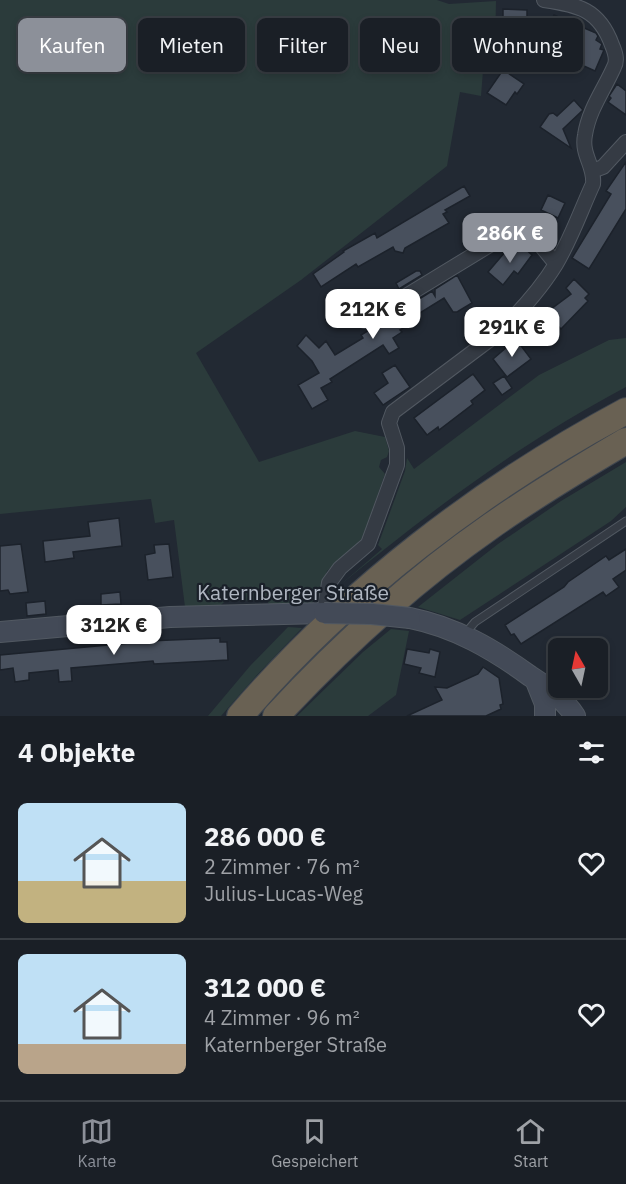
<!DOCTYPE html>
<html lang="de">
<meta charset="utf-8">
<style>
:root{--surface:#1a1f26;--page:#272c32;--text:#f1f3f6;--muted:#9fa2a7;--line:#383d43;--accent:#8c9099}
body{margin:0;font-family:"IBM Plex Sans",sans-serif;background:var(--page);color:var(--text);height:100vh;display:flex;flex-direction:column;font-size:22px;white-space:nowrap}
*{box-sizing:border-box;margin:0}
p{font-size:20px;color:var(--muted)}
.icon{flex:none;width:33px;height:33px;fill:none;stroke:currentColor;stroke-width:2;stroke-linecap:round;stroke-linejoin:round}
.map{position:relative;height:716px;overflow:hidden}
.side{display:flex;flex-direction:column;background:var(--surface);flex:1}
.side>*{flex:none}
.top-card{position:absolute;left:18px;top:18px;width:591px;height:54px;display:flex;gap:12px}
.needle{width:39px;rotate:351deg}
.tools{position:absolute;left:548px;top:638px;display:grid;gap:12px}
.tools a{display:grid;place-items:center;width:60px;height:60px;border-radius:9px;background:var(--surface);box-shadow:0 3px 9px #0003,0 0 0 2px var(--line);font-size:30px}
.price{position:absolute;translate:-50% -51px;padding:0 14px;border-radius:12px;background:#fff;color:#222;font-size:20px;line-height:39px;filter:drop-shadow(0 2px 3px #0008)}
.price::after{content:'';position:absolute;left:50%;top:36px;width:18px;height:14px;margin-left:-9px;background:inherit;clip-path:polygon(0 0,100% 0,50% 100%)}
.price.selected{background:var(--accent);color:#fff}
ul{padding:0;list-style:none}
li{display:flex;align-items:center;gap:18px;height:150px;padding:0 18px}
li+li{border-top:2px solid var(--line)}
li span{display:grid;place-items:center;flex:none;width:168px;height:120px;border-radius:9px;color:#555}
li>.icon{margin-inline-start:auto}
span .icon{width:72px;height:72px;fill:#fffc;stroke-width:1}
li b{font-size:26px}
h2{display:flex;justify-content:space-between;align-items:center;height:72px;padding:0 18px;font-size:26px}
.chip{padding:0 21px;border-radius:9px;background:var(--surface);box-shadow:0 3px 9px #0003,0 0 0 2px var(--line);font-size:21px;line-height:54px}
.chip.selected{background:var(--accent);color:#fff}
.dock{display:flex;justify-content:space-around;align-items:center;height:84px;border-top:2px solid var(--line);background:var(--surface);font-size:16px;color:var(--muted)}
.dock a{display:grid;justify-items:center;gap:3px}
.dock .selected{color:var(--accent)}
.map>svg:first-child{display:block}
</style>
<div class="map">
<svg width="626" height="716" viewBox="0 0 626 716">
<rect width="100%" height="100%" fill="#222933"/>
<path fill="#2b3b3b" d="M 0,0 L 437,0 L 449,4 L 496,1 L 495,51 L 485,45 L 481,96 L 460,92 L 447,166 L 301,280 L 196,353 L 259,462 L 355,431 L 385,437 L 389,451 L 387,457 L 381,460 L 379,467 L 385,474 L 362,539 L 327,571 L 319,594 L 311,603 L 271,606 L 266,600 L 225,601 L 220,606 L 185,607 L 174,520 L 155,523 L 151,499 L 0,514 Z
M 626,338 L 626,387 C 522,442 429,512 339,586 L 382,549 L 378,545 L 405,471 L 407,458 L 414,469 L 539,375 L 609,340 Z
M 626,462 L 626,507 L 611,521 L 460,620 L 418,607 L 498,544 L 561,501 Z
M 288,627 L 302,628 L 257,675 L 221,716 L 208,716 L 250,666 Z
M 391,629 L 409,631 L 396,695 L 368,716 L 297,716 L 363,652 Z"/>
<path fill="#48505d" stroke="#1c222b" stroke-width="1.5" d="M 503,9 L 527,10 L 527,29 L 511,29 L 511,45 L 497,45 L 497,24 L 503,24 Z
M 554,15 L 596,33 L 598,36 L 596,40 L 602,44 L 600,49 L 604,50 L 595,71 L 575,62 L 583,45 L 558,36 L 552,53 L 541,49 L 542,46 L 536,44 L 541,31 L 547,34 Z
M 503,58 L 513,65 L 508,73 L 524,84 L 517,94 L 515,92 L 506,105 L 487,93 L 503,70 L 497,66 Z
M 617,84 L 626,91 L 626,115 L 608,102 L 611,98 L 609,96 Z
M 574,100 L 583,110 L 563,129 L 571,148 L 540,127 L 549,114 L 553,113 L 557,116 Z
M 626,162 L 626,209 L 589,269 L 572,258 L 611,194 L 606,191 Z
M 464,186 L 470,196 L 445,210 L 447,212 L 443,214 L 449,223 L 405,248 L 403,253 L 395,251 L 393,247 L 358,267 L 356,264 L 321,287 L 313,274 L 344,252 L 343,251 L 375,233 L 377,238 Z
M 548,195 L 565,203 L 558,218 L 541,210 Z
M 511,245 L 518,251 L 522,246 L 532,255 L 518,274 L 514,271 L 503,285 L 488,272 Z
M 416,271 L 420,271 L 422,275 L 399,289 L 396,283 Z
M 457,275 L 472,303 L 457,312 L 453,312 L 444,298 L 410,319 L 412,323 L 400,330 L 402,332 L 393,338 L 399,348 L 389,354 L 383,345 L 330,379 L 332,382 L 321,388 L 328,400 L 312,409 L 298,385 L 319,373 L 312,361 L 297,346 L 306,335 L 319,348 L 326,341 L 335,355 L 363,338 L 361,335 L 432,291 L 435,296 L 435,289 Z
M 574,279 L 589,294 L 585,298 L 588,301 L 561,329 L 557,325 L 549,333 L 544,328 L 526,342 L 519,333 L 571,294 L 566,288 Z
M 487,318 L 492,327 L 476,337 L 471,328 Z
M 516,339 L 531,359 L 507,377 L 493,359 Z
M 395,365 L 410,387 L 383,405 L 374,393 L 388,383 L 382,373 Z
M 473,374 L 485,390 L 471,401 L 473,404 L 439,430 L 438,427 L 427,435 L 414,418 Z
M 504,376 L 512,388 L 502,395 L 493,383 Z
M 119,518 L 122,546 L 73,552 L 74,558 L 45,562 L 43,541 L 90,536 L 88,522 Z
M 21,544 L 28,592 L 10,594 L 8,590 L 0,591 L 0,546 Z
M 169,544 L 173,577 L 148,580 L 145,555 L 155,553 L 154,545 Z
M 626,549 L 626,570 L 613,579 L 619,587 L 606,596 L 603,592 L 521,644 L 514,634 L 511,635 L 505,625 L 564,587 L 568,582 L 606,556 L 609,560 Z
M 120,592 L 121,604 L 101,605 L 101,594 Z
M 45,601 L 46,614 L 27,616 L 26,603 Z
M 220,638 L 220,642 L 227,642 L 228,660 L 154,664 L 153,661 L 71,668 L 72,681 L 59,682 L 58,670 L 29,673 L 29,680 L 15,682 L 13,668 L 0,670 L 0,655 L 129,643 L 129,640 L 138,639 L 148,639 L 148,641 Z
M 407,649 L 429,653 L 430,649 L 440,652 L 435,677 L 419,673 L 421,668 L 404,664 Z
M 483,667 L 499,678 L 503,704 L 500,705 L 501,709 L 486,716 L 407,716 L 442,700 L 435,687 L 447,688 L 478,674 Z"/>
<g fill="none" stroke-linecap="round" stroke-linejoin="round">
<defs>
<path id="lane" d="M 464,635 L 475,622 L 626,521"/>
<path id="street" d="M 592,171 L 603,167 L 626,142
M 365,321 L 511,232 L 522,229 L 530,232 L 556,264
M 324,613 L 329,583 L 340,568 L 368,544 L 397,465 L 397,448 L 389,423 L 393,412 L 497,334 C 519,313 540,290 556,264 C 571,239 581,210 593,184 C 595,166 581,155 585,135 C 589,109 604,90 614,67 C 618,60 615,52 612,45 C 599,9 578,5 544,0"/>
<path id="secondary" d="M 410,618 C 455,627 493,649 530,676 C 547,687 564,699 575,716
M 0,632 L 170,617 L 324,613
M 535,679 L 545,704 L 545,716"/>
<path id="highway" d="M 240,716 C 346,592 482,488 626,411
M 276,716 C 341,646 412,581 491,526 C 535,495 580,468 626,441"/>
</defs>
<use href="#lane" stroke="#525962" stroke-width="9"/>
<use href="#street" stroke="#525962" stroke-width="16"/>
<use href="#secondary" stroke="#525962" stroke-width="22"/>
<use href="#highway" stroke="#3f464f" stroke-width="28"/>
<use href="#lane" stroke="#353b44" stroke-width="7"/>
<use href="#street" stroke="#353b44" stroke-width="14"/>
<use href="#secondary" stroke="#434a57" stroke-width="20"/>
<use href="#highway" stroke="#696153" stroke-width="26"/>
<defs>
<path id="secondary-bridge" d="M 324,613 L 372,614 L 410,618"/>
</defs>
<use href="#secondary-bridge" stroke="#525962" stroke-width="22" stroke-linecap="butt"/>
<use href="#secondary-bridge" stroke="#434a57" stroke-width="20"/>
</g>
<g text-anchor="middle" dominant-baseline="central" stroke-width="4.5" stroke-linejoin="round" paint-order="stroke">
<g font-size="21" fill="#afb6c1" stroke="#1a2029">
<text x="293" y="592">Katernberger Straße</text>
</g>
</g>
</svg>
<div class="tools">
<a><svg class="needle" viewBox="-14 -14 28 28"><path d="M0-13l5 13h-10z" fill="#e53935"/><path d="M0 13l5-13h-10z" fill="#9fa2a7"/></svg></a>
</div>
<b class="price selected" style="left:510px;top:264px">286K €</b>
<b class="price" style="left:373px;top:340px">212K €</b>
<b class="price" style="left:512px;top:358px">291K €</b>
<b class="price" style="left:114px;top:656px">312K €</b>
<div class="top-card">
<a class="chip selected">Kaufen</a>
<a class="chip">Mieten</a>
<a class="chip">Filter</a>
<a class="chip">Neu</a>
<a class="chip">Wohnung</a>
</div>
</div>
<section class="side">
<h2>4 Objekte<svg class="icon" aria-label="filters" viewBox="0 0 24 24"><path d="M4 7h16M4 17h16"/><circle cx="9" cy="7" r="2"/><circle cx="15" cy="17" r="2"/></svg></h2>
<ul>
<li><span style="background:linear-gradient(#bfe0f5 65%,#c2b280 0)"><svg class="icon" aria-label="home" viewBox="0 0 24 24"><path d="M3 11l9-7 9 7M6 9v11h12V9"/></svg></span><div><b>286 000 €</b><p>2 Zimmer · 76 m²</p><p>Julius-Lucas-Weg</p></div><svg class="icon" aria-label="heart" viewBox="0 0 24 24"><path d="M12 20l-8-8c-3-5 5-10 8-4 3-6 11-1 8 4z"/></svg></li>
<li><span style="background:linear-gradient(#bfe0f5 75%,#b9a48a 0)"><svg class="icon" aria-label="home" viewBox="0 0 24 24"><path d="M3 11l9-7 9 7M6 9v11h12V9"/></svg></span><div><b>312 000 €</b><p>4 Zimmer · 96 m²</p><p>Katernberger Straße</p></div><svg class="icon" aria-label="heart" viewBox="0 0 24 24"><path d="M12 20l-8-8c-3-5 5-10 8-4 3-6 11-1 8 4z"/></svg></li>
</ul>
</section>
<nav class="dock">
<a class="selected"><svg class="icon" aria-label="map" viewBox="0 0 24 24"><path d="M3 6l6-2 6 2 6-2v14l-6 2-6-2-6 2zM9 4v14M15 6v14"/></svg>Karte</a>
<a><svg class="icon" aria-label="saved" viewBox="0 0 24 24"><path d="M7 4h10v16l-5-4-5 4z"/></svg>Gespeichert</a>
<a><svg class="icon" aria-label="home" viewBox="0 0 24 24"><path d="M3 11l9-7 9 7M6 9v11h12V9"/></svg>Start</a>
</nav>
